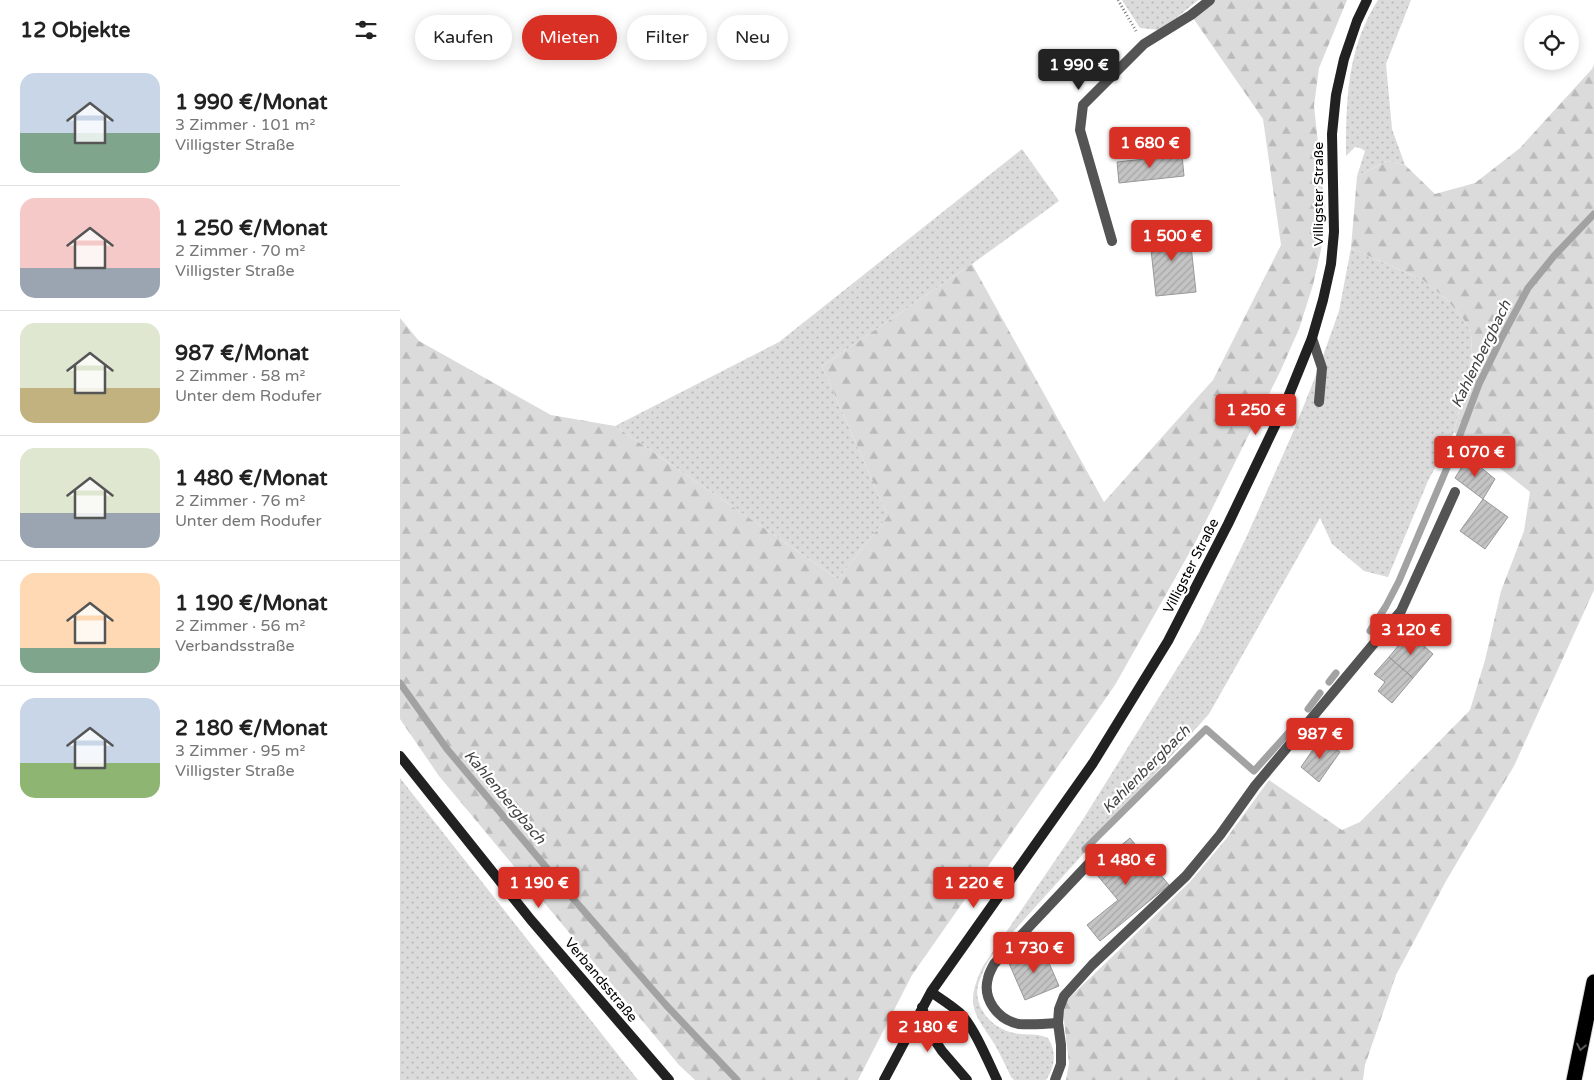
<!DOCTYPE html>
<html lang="de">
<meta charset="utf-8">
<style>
:root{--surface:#fff;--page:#f2f2f2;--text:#222;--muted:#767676;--line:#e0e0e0;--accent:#d93025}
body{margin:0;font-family:"Varela Round",sans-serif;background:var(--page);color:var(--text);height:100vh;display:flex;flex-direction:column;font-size:19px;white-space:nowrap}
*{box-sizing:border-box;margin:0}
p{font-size:16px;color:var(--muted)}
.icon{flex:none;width:28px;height:28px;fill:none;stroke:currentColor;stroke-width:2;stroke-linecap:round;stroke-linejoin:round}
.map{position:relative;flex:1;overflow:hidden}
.panel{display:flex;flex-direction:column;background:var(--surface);width:400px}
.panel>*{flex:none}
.top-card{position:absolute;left:15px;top:15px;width:475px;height:45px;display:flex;gap:10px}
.controls{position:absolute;left:1124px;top:15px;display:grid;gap:10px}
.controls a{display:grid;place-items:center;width:55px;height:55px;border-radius:50%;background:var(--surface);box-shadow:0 2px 12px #0003;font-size:25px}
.price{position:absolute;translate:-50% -42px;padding:0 11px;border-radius:5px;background:var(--accent);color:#fff;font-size:16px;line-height:32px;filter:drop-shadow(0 1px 2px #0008)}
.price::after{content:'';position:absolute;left:50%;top:30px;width:15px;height:11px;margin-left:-8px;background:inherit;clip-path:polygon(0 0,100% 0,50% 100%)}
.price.active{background:#222;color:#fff}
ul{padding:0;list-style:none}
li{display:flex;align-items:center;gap:15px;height:125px;padding:0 20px}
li+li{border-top:1px solid var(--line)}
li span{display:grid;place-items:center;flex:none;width:140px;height:100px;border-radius:15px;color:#555}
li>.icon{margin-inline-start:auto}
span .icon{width:60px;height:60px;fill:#fffc;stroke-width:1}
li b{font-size:21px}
h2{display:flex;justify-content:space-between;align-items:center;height:60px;padding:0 20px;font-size:21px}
.pill{padding:0 18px;border-radius:22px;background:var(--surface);box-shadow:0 2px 12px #0003;font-size:18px;line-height:45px}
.pill.active{background:var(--accent);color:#fff}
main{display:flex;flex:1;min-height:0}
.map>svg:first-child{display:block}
</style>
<main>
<section class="panel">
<h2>12 Objekte<svg class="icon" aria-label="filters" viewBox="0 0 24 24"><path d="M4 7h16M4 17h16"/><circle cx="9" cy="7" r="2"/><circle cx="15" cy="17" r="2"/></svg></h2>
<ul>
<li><span style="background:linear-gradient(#c9d6e8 60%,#7fa58c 0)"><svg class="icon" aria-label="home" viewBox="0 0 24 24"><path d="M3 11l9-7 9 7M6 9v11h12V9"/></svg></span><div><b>1 990 €/Monat</b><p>3 Zimmer · 101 m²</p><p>Villigster Straße</p></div></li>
<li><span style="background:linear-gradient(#f6c9c9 70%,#9aa5b1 0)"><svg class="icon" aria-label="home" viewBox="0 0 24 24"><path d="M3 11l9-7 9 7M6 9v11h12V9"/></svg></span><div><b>1 250 €/Monat</b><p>2 Zimmer · 70 m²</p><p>Villigster Straße</p></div></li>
<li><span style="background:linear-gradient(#dfe7d0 65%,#c2b280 0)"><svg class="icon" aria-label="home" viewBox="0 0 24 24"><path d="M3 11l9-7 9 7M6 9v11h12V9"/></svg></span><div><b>987 €/Monat</b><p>2 Zimmer · 58 m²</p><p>Unter dem Rodufer</p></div></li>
<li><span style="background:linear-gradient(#dfe7d0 65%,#9aa5b1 0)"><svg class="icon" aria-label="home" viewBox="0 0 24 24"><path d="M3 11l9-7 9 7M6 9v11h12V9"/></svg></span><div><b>1 480 €/Monat</b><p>2 Zimmer · 76 m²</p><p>Unter dem Rodufer</p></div></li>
<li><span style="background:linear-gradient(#ffd9b3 75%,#7fa58c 0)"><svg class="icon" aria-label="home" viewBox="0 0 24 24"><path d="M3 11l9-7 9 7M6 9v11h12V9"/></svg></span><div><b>1 190 €/Monat</b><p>2 Zimmer · 56 m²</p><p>Verbandsstraße</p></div></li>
<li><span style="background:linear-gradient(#c9d6e8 65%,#8fb573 0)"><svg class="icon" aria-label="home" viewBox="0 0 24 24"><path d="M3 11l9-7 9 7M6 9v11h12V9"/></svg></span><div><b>2 180 €/Monat</b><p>3 Zimmer · 95 m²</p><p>Villigster Straße</p></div></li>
</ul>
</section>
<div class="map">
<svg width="1194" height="1080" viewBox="0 0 1194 1080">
<defs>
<pattern id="green-dots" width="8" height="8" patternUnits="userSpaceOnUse" patternTransform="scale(1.25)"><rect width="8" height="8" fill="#dbdbdb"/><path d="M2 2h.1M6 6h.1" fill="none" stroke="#bababa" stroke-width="1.8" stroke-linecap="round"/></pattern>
<pattern id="forest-firs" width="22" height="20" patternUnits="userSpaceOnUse" patternTransform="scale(1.25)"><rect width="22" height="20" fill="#dbdbdb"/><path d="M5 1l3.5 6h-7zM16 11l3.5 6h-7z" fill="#bababa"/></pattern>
<pattern id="building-hatch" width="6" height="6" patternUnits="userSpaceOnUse" patternTransform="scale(1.25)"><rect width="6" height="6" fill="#c4c4c4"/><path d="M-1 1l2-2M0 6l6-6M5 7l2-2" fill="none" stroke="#a7a7a7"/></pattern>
</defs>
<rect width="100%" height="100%" fill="#fff"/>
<path fill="url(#green-dots)" d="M 722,0 L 798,0 L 768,25 L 759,30 L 740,28 Z
M 978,0 L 1011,0 L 986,64 L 992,129 L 1005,165 L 987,161 L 957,176 L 965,151 L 960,148 L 955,147 L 946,156 C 946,100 947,48 978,0 Z
M 622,149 L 659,201 L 572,264 L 422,366 L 488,516 L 438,579 L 215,426 L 379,342 Z
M 951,248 L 1023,280 L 1045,298 L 1062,317 L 1072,333 L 1071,352 L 1068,373 L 1054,432 L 1028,481 L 988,577 L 964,571 L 932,544 L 920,518 L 809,714 L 593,954 C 587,963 582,972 579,982 C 571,1006 592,1029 614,1033 C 628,1036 634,1032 648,1038 C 657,1052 655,1067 646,1080 L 614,1080 L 611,1077 C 606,1066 601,1056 595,1045 C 587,1031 573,1017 573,1000 C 573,988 578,977 583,966 L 682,821 L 799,633 L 846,538 L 894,430 L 918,370 L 939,311 Z
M 0,778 L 238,1080 L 0,1080 Z"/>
<path fill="url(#forest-firs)" d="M 810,0 L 947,0 L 919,68 L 914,106 L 925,207 L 921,250 L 913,285 L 899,329 L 880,372 L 796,541 L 715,685 L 512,975 L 458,1080 L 295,1080 L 279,1065 L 39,776 L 0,719 L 0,318 L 19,341 L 151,415 L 215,426 L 438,579 L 488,516 L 422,366 L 572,264 L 704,502 L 813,380 L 881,245 L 863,119 L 791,15 Z
M 1194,65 L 1194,590 L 1114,766 L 1046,881 L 996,975 L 965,1065 L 963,1080 L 666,1080 L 669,1064 L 663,1012 L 668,999 L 790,882 L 826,839 L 869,780 L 942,830 L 960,822 L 1070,710 L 1085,660 L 1101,591 L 1124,531 L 1130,492 L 1054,432 L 1068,373 L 1071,352 L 1072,333 L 1062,317 L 1045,298 L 1023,280 L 951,248 L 957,176 L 987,161 L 1005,165 L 1035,194 L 1075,183 L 1120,148 L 1192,69 Z"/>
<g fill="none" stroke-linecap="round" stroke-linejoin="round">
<path stroke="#a2a2a2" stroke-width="7" d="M 970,631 L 986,606 L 999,581 L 1052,456 L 1079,384 L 1103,335 L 1128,288 L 1154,256 L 1194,214
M 929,682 L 936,673
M 0,683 L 47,749 L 156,879 L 266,1005 L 337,1080
M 908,709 L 920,693
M 685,849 L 806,729 L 854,771 L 890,731"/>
</g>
<path fill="url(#building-hatch)" stroke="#989898" d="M 782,155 L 784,176 L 719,183 L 717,162 Z
M 789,227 L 796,292 L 756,296 L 749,231 Z
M 1068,457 L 1095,479 L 1083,499 L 1055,478 Z
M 1083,499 L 1108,517 L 1085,549 L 1060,531 Z
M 1009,633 L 1033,654 L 1013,678 L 989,657 Z
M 989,657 L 1013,678 L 992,703 L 978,691 L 985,682 L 974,674 Z
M 921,738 L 940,752 L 919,782 L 901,767 Z
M 730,838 L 769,885 L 700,941 L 687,925 L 718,900 L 692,869 Z
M 642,947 L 659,986 L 625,1000 L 608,961 Z"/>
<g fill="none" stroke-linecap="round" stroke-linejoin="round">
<defs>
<path id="motorway" d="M 1174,1080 L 1194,982"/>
</defs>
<use href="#motorway" stroke="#dbdbdb" stroke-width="17"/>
<path stroke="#767676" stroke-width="3" stroke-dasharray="1 2.5" stroke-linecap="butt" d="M 718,0 L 736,31"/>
<path stroke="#545454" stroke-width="10" d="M 912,338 L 922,368 L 919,402
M 658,1023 C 645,1024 632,1025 619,1024 C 598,1020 582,999 588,978 C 589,973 592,968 594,964 L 696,856"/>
<path stroke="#545454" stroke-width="10" d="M 712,241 L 680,130 L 683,105 L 744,44 L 791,15 L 810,0
M 655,1080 L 661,1064 L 661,1045 L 658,1023 L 659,1009 L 664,996 L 692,965 L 786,876 L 820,835 L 855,786 L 1001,611 L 1055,492"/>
<path stroke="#212121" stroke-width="10" d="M 0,756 L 131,920 L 269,1080
M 531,992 C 541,999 551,1005 560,1013 C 574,1027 588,1061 597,1080
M 522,1007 L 530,1033 L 542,1051 L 567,1080
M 484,1080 L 531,992 L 693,763 L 768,641 L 828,524 L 884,407 L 912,338 L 923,300 L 931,264 L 934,232 L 932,134 L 936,95 L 944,59 L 957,21 L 967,0"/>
<use href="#motorway" stroke="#000" stroke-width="15"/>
</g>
<defs><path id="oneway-chevron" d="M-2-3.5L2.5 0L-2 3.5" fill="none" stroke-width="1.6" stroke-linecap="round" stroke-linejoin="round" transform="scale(1.25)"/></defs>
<use stroke="#595959" href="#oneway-chevron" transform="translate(1181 1047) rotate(101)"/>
<g text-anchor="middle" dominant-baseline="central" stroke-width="4.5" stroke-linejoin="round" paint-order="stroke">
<g font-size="14" fill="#000" stroke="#fff">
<text transform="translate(918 194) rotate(-90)">Villigster Straße</text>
<text transform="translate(791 566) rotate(-63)">Villigster Straße</text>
<text transform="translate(201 980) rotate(50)">Verbandsstraße</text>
</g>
<g font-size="15" font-style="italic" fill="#434343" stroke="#fff">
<text transform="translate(1081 354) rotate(-64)">Kahlenbergbach</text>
<text transform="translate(746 769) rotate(-45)">Kahlenbergbach</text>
<text transform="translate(105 797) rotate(50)">Kahlenbergbach</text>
</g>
</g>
</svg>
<div class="controls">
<a><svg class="icon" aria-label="locate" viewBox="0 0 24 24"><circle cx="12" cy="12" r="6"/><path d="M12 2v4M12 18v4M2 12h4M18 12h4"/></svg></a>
</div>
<b class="price active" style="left:679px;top:91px">1 990 €</b>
<b class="price" style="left:750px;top:169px">1 680 €</b>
<b class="price" style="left:772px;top:262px">1 500 €</b>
<b class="price" style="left:856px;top:436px">1 250 €</b>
<b class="price" style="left:1075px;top:478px">1 070 €</b>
<b class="price" style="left:1011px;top:656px">3 120 €</b>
<b class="price" style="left:920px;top:760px">987 €</b>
<b class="price" style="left:726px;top:886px">1 480 €</b>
<b class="price" style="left:139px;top:909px">1 190 €</b>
<b class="price" style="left:574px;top:909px">1 220 €</b>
<b class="price" style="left:634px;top:974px">1 730 €</b>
<b class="price" style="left:528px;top:1053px">2 180 €</b>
<div class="top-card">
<a class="pill">Kaufen</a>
<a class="pill active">Mieten</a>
<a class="pill">Filter</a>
<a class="pill">Neu</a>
</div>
</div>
</main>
